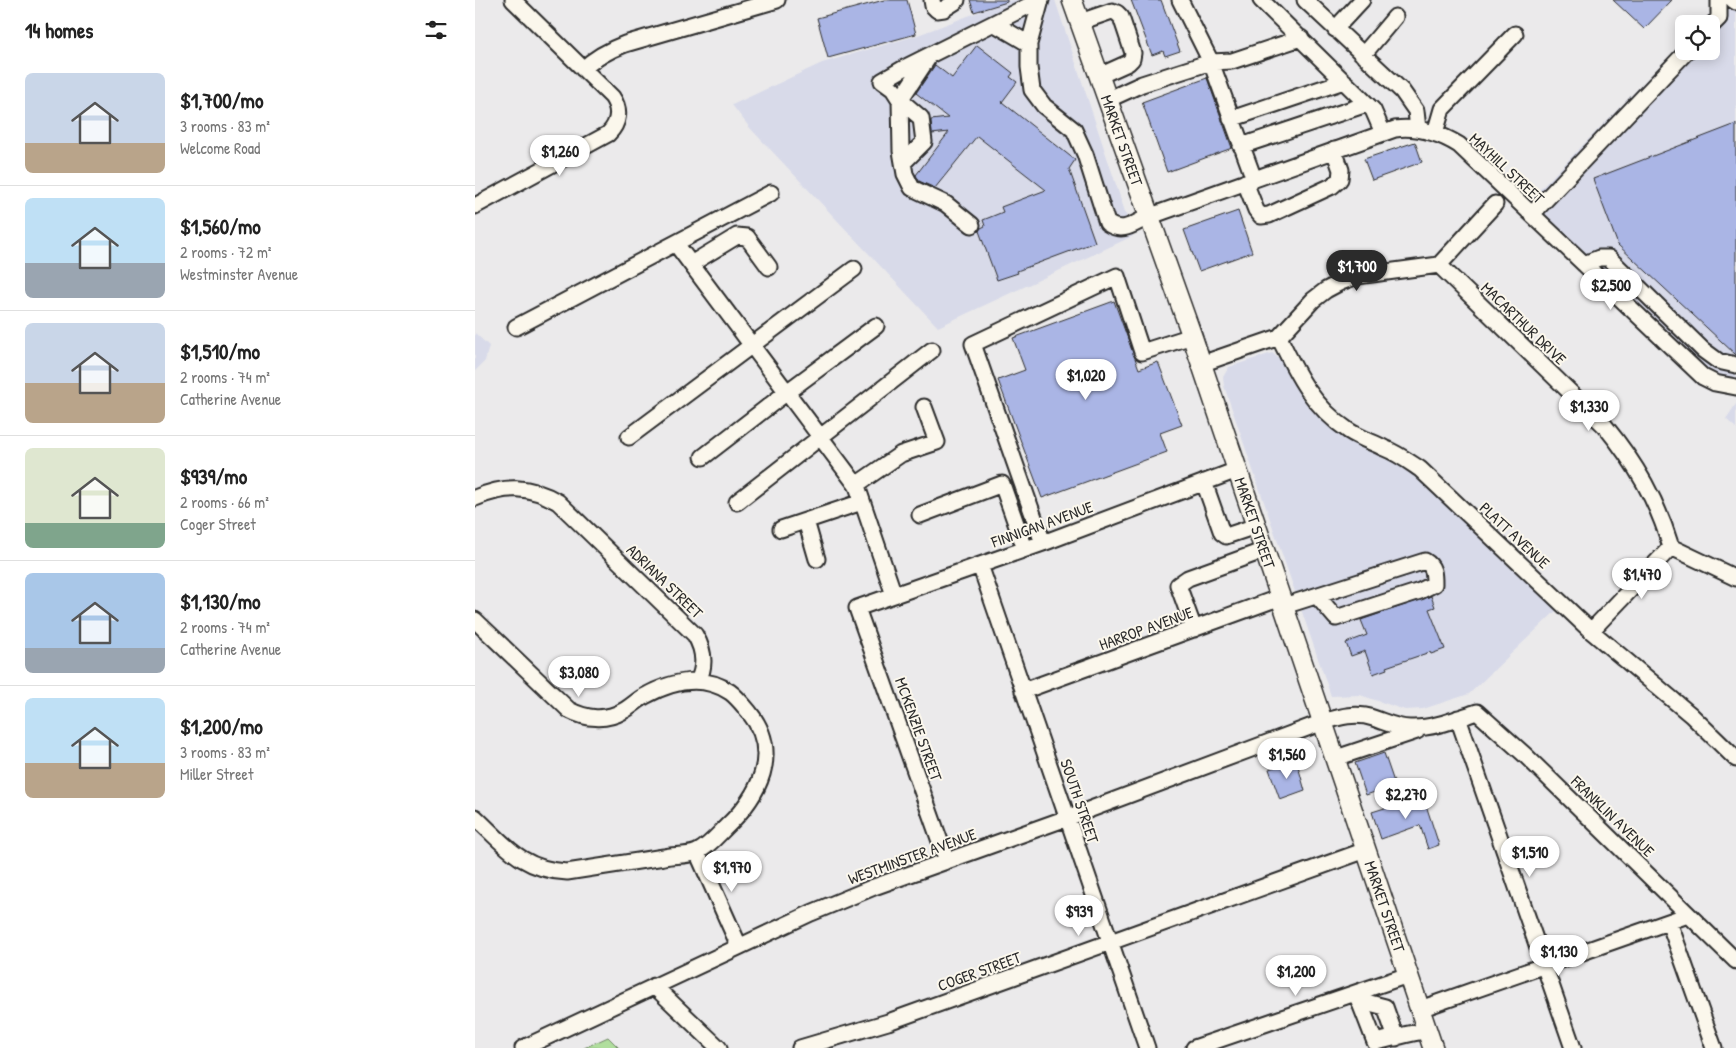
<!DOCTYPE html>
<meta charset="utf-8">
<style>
:root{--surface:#fff;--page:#f6f6f6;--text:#222;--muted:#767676;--line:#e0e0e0;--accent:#2b2b2b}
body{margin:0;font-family:"Patrick Hand",sans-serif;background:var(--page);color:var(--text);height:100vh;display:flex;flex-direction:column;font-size:19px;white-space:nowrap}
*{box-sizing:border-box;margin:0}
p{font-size:16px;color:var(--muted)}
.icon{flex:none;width:28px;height:28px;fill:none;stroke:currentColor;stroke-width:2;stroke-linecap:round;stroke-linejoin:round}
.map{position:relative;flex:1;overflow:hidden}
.drawer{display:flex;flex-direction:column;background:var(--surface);width:475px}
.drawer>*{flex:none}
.controls{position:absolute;left:1200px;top:15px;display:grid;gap:10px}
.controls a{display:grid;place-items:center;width:45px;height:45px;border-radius:8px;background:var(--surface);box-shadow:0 2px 12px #0003;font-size:25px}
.price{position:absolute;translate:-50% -42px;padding:0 11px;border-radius:18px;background:#fff;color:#222;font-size:16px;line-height:32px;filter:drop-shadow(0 1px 2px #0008)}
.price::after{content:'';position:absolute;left:50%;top:30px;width:15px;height:11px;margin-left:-8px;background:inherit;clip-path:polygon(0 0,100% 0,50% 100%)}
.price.current{background:var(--accent);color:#fff}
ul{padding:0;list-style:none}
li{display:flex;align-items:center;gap:15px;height:125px;padding:0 25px}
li+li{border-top:1px solid var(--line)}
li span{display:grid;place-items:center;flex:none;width:140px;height:100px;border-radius:8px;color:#555}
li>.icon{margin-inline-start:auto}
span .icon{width:60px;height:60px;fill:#fffc;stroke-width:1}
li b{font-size:21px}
h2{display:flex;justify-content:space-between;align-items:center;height:60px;padding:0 25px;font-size:21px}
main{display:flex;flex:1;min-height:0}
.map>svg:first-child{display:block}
</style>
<main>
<section class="drawer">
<h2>14 homes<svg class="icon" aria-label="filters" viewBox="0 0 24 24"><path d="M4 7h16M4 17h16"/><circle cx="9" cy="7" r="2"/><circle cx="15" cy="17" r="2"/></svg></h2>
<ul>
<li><span style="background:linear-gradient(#c9d6e8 70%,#b9a48a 0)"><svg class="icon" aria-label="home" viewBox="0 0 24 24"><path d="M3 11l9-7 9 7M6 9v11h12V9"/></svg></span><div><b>$1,700/mo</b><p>3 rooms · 83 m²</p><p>Welcome Road</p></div></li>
<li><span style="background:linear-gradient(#bfe0f5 65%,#9aa5b1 0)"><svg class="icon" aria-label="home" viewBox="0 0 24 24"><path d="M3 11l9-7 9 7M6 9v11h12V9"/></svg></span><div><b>$1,560/mo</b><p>2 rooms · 72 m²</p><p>Westminster Avenue</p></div></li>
<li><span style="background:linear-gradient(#c9d6e8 60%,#b9a48a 0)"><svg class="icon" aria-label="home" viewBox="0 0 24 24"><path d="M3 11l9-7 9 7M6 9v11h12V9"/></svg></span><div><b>$1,510/mo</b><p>2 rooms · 74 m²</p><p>Catherine Avenue</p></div></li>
<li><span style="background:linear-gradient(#dfe7d0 75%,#7fa58c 0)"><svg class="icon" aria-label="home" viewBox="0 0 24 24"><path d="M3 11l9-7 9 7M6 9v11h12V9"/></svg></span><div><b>$939/mo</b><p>2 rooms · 66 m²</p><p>Coger Street</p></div></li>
<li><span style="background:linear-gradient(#a9c7e8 75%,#9aa5b1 0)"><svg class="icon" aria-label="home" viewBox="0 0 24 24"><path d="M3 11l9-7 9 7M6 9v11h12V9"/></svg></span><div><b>$1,130/mo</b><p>2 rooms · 74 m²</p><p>Catherine Avenue</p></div></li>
<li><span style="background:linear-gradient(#bfe0f5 65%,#b9a48a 0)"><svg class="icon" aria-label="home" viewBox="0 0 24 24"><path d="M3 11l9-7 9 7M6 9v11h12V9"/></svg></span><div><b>$1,200/mo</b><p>3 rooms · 83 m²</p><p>Miller Street</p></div></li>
</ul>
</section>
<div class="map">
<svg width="1261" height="1048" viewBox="0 0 1261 1048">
<rect width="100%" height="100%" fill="#ebeaeb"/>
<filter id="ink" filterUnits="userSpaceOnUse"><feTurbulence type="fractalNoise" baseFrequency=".02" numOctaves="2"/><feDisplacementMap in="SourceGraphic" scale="10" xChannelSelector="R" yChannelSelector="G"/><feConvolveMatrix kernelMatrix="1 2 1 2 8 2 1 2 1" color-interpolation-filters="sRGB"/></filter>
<g filter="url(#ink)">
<path fill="#d8dae9" d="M 535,0 L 580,0 L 658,236 L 463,327 L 275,128 L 257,105 L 347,63 L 443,35 Z
M 1261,0 L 1261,387 L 1231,380 L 1047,208 L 1209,41 L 1209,51 L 1236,51 L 1236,24 L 1225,24 L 1247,1 Z
M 0,333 L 14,346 L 10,361 L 0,371 Z
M 797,353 L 805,359 L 815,379 L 834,407 L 869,439 L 937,471 L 1083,609 L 994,694 L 948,709 L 930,710 L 885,695 L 856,696 L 749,386 L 748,377 L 754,367 Z
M 1261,404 L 1261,428 L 1251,419 Z"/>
<path fill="#b0de9d" stroke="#6e8464" d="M 133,1037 L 144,1048 L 109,1048 Z"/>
<path fill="#aab5e5" stroke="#2b2b2b" d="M 409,0 L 432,0 L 441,34 L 353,58 L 342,18 Z
M 495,0 L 532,0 L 532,2 L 499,12 Z
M 656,0 L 686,0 L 705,51 L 690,56 L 688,51 L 677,55 Z
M 1138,0 L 1197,0 L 1169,29 Z
M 502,45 L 538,73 L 535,77 L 542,82 L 527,102 L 600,160 L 594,169 L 620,242 L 542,271 L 543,273 L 522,280 L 504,231 L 506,228 L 510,226 L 508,220 L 528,212 L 526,207 L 571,190 L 502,136 L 460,188 L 444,181 L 441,175 L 474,132 L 457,134 L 456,120 L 473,118 L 441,93 L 460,65 L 477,78 Z
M 732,78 L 757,148 L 692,172 L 667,102 Z
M 1261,124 L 1261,355 L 1143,245 L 1118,179 Z
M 940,142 L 947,162 L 897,180 L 889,159 Z
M 763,211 L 777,252 L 724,271 L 709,230 Z
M 639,301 L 664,369 L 683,362 L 707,425 L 685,433 L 692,452 L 567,498 L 523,380 L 550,370 L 538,338 Z
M 956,596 L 960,607 L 954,609 L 970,649 L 956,654 L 955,652 L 911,667 L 912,669 L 898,674 L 890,651 L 876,656 L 871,643 L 892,635 L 886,620 Z
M 909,753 L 920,785 L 891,795 L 880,763 Z
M 820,760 L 822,767 L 823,766 L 830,791 L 805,800 L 794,769 Z
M 948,796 L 964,845 L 953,849 L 945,825 L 906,839 L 897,812 Z"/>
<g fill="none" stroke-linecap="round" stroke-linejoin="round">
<defs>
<path id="minor" d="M 457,0 L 458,6 L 462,10 L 469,9 L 480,2 L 482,0
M 566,0 L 554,44 L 554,67 L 557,90 L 569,106 L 599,130 L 610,154 L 632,223 C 648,234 658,224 673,217 L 920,129 C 943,126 964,133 984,145 L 1228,377 L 1240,383 L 1261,387
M 705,0 L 736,62 L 779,179
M 786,0 L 898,110 L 908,133
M 830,0 L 927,91 L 941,111 L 943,129
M 1258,0 L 1261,2
M 605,22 L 637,11 L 642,13 L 646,17 L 658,53 L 657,59 L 653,63 L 624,76
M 520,24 L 554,44
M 1236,26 L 1244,18 L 1244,0
M 860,29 L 887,0
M 888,55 L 920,17
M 453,58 L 425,100 L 426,151 L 430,174 L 437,188 L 471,204 L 497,225
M 108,69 C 121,57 134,50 150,44 L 302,0
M 632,100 L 667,84 L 736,62 L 757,61 L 826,38
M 756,119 L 869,81
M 960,133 L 967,109 L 1040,34
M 766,146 L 892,104
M 428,163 L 449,142 L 446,118 L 425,100 L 418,89 L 407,81 L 431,67 L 565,0
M 770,182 L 781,210 L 786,216 L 794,215 L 857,186 L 865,179 L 866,170 L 859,150
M 0,206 L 133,134 C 144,123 146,110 137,97 L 38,0
M 1057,214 L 1212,51
M 201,244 L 382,486 L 419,595
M 216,264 L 262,236 L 272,237 L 294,267
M 1109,264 L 1124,258 L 1134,258 L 1228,350 L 1243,361 L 1261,365
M 964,265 L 1130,426 C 1161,464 1182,500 1196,547 L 1261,578
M 41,327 L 296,193
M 804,337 C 822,375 838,407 874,431 C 885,438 897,442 909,448 C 922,453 933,461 945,469 L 1116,631 L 1216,715 L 1261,759
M 726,364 L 804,337 L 838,300 L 851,290 L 866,282 L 882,276 L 964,265 L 1020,204
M 154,437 L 379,269
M 228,457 L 312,392 L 401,326
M 729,482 L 747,533 L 751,536 L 781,526
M 381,485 L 426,454 L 462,442 L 449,407
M 0,498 C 30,485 54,485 83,502 L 220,635 C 229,650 231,665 223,681
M 262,502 L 457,350
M 445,515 L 527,484 L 550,549
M 331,521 L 342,559
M 306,529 L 387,502
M 568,543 L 498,344 L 642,276 L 667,352 L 717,336
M 505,565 L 672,1048
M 809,606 L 950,561 C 959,566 959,574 959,584 L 945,591 L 861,618 L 842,596
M 0,620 L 94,710 C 111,719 131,721 148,711 C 156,707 162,700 170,696 C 197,681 228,674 255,692 C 262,697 268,705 274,712 C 307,753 284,796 251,827 C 243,835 233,847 222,852 C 213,856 199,855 189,857 C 156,862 124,867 92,872 C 47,870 30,845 0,817
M 719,629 L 703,585 L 713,578 L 790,550
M 1116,631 L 1196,547
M 548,691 L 806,597
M 983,718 L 1098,1048
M 861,758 L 942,731
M 222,852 L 264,946
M 472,861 L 382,608 L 568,543 L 762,470
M 1194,922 L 1239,1048
M 179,986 L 244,1048
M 881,993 L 900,1042 C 918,1039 934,1032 952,1031
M 886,1004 L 891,1002 L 910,1007 L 921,1038
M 945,1009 L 1213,915
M 48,1048 L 336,913 L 399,887 L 592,818 L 848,722 C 864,717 881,712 898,718 C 910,722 922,728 935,728 C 958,729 981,719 1002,712 L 1050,755 L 1261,961
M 325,1048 L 413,1022 L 891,850
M 719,1048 L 933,975"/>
<g id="major">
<path id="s1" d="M 597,0 L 717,336 L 958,1048"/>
</g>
</defs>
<use href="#minor" stroke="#2b2b2b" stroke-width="19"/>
<use href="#major" stroke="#2b2b2b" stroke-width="22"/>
<use href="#minor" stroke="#fbf7ec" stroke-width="15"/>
<use href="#major" stroke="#fbf7ec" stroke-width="19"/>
</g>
</g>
<g text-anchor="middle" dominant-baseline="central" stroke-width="4" stroke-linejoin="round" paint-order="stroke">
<g font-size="16" fill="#2b2b2b" stroke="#fbf7ec">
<text stroke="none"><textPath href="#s1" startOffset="149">MARKET STREET</textPath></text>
<text transform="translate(1032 168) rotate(43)">MAYHILL STREET</text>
<text transform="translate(1049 323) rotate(44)">MACARTHUR DRIVE</text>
<text stroke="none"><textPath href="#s1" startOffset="554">MARKET STREET</textPath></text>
<text transform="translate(567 524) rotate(-20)">FINNIGAN AVENUE</text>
<text transform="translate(1040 535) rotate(43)">PLATT AVENUE</text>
<text transform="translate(190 581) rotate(44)">ADRIANA STREET</text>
<text transform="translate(671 628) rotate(-20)">HARROP AVENUE</text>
<text transform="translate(444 729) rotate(70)">MCKENZIE STREET</text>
<text transform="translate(605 801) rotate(71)">SOUTH STREET</text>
<text transform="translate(1138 816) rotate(44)">FRANKLIN AVENUE</text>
<text transform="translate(437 856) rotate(-20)">WESTMINSTER AVENUE</text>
<text stroke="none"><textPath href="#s1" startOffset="959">MARKET STREET</textPath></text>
<text transform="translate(504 971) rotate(-20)">COGER STREET</text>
</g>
</g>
</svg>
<div class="controls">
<a><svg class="icon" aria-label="locate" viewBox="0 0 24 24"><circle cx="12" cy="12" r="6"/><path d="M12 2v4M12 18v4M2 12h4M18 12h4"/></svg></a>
</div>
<b class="price" style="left:85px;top:177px">$1,260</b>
<b class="price current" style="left:882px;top:292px">$1,700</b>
<b class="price" style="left:1136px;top:311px">$2,500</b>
<b class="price" style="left:611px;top:401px">$1,020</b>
<b class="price" style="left:1114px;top:432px">$1,330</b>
<b class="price" style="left:1167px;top:600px">$1,470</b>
<b class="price" style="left:104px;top:698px">$3,080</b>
<b class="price" style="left:812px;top:780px">$1,560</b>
<b class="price" style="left:931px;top:820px">$2,270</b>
<b class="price" style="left:1055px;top:878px">$1,510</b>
<b class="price" style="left:257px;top:893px">$1,970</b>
<b class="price" style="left:604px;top:937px">$939</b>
<b class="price" style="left:1084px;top:977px">$1,130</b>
<b class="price" style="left:821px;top:997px">$1,200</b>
</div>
</main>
